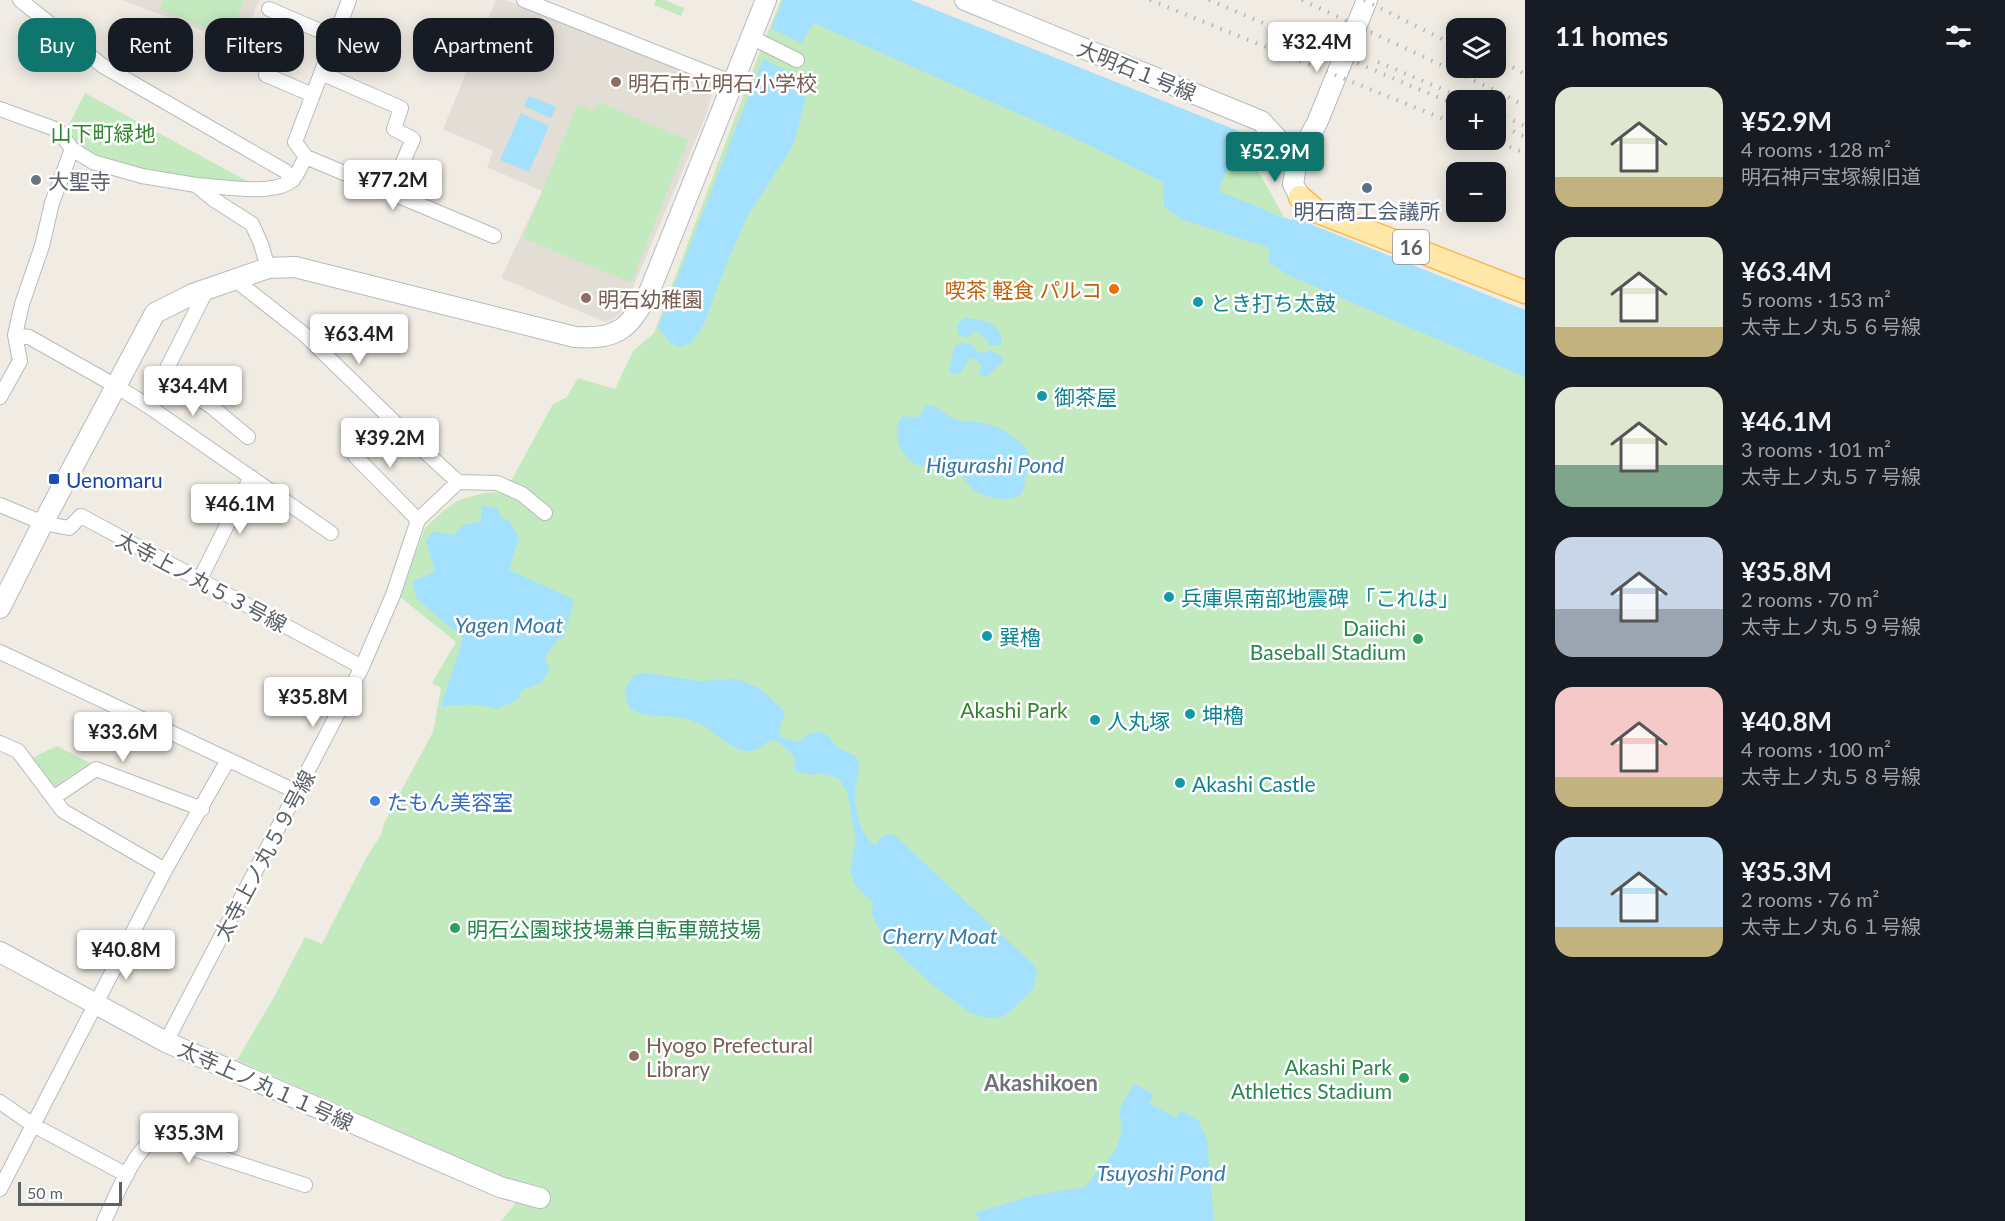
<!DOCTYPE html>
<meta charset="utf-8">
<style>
:root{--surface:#171b24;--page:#20242c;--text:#f1f3f6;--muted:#9ea1a6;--accent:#0f766e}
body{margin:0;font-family:Lato,"Noto Sans JP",sans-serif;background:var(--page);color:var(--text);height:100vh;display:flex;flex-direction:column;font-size:22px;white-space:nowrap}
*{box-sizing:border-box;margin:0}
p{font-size:20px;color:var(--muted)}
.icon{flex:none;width:33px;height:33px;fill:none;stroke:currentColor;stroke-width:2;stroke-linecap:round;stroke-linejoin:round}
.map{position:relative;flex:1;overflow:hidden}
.details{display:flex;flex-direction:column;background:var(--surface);width:480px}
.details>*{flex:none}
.banner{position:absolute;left:18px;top:18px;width:570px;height:54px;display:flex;gap:12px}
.tools{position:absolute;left:1446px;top:18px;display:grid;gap:12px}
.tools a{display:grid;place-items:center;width:60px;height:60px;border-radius:12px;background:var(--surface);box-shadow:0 3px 15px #0003;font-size:30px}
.scale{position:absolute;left:18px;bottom:15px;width:104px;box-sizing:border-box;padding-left:6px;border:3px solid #5c6166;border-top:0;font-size:16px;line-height:21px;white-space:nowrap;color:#5c6166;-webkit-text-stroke:4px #fff;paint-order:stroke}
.price{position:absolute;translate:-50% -51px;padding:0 14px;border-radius:6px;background:#fff;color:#222;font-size:20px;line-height:39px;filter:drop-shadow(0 2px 3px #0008)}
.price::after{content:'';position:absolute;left:50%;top:36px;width:18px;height:14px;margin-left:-9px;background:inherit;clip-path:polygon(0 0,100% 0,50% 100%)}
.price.selected{background:var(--accent);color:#fff}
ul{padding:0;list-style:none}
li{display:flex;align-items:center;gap:18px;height:150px;padding:0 30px}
li span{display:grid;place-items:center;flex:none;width:168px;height:120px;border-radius:18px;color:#555}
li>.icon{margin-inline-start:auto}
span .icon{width:72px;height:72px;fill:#fffc;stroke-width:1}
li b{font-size:26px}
h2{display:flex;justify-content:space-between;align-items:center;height:72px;padding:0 30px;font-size:26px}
.tag{padding:0 21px;border-radius:18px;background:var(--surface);box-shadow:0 3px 15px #0003;font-size:21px;line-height:54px}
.tag.selected{background:var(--accent);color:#fff}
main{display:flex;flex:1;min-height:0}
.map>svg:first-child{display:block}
</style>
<main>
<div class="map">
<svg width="1525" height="1221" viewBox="0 0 1525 1221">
<rect width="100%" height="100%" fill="#f0ece4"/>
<path fill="#e2ddd5" d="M 122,0 L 259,0 L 242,45 Z
M 496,0 L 506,0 L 715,83 L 707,113 L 623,311 L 613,319 L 605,322 L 501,278 L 542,191 L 487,167 L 493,151 L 443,129 Z"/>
<path fill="#c3e9be" d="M 163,0 L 244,0 L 229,37 L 160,9 Z
M 656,0 L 664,0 L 684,8 L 681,16 L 654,5 Z
M 781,0 L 901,0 L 1238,135 L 1284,217 L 1525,314 L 1525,1221 L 501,1221 L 513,1207 L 522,1186 L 237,1060 L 274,997 L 305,937 L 322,944 L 366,858 L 381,835 L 384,823 L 433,732 L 441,688 L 432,683 L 456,642 L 399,596 L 425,528 L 444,510 L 459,500 L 484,493 L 505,492 L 553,404 L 567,397 L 578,378 L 615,389 L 633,351 L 654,333 L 759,54 Z
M 85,93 L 247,181 L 207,182 L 148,172 L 96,158 L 77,146 L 66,131 Z
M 598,102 L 688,140 L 631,283 L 523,238 L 578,104 L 594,111 Z
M 57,746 L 90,763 L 54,787 L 32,758 Z"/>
<path fill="#a4e1ff" d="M 783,0 L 911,0 L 1241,132 L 1219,191 L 1291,221 L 1293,217 L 1525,310 L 1525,377 L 1288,275 L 1268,261 L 1270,248 L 1181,219 L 1164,207 L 1163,182 L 1089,145 L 814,23 L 801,43 L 771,28 Z
M 763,59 L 807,81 L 808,89 L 797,132 L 791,149 L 749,213 L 727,262 L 704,324 L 692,342 L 681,347 L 670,343 L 658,327 Z
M 529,96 L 556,107 L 551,118 L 524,106 Z
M 521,113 L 549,126 L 529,172 L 500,160 Z
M 964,318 C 980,319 1005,323 1001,345 L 997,346 L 989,345 L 988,341 L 975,330 L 967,338 L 959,335 C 956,326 957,324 964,318 Z
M 963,343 L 971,344 L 977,352 L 983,353 L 989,350 L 1003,357 L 1002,362 L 987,376 L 981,376 L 980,372 L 981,366 L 978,360 L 970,358 L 960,373 L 954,375 L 949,371 L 955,345 Z
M 927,405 C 940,406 944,415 955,419 C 963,422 970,421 978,422 C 994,424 1006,431 1018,441 C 1022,444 1026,447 1027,451 C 1030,459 1026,478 1024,487 C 1021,506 984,499 973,489 C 964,481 960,470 948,463 C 937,457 929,469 918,465 C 901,460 890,429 903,416 L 917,418 Z
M 482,506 L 497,508 L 501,518 L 509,520 L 519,539 L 509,570 L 573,599 C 573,613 565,624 564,638 L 558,639 L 547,654 L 545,661 L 550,668 L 541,683 L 522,690 L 517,700 L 496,709 C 478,703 461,704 442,707 L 442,703 L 463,638 L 416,598 L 413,581 L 435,572 L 426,541 L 433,531 L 454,535 L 463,525 L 481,521 Z
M 647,673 L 699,681 L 737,679 L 761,689 L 785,712 L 779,730 L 782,738 L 799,742 L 809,734 L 821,732 L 828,736 L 837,747 L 855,756 C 863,766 856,777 855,788 C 853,804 861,838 875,845 L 884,835 L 893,834 L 1035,966 L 1037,972 L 1033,989 L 1008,1013 L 999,1018 L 987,1018 L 972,1014 L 930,983 L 891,946 L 882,935 L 871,912 L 873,905 L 871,901 L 855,885 L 850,870 L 856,841 L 847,792 L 840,780 L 835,777 L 818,773 L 813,775 L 796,771 L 794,764 L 795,757 L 779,742 L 771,740 C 762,744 757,753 746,751 C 728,749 715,730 698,723 C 682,715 665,717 648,715 C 642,714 636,711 630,709 C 623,694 624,687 634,675 Z
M 1134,1083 L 1153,1094 L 1149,1103 L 1176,1118 L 1181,1110 L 1199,1121 L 1207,1141 L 1214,1221 L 979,1221 L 975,1213 L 1031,1196 L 1085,1187 L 1116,1150 L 1122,1129 L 1119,1110 Z"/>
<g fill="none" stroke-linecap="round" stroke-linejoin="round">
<defs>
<path id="street" d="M 20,0 L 103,66 L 285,171 L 293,180
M 524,0 L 733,83
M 269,9 L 334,37
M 751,37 L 797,60
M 321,73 L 401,108 L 394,129 L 413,139 L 390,192
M 266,75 L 313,95
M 0,109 L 58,130 L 72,149
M 306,157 L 494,236
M 268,268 L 261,244 L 252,224 L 213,199 L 196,185 C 220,186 272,196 291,181 C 298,176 301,164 306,157 L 295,142 L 349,0
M 234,279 L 304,334 L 420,447 L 458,482
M 15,335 L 29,337 L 116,386 L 148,406 L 331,533
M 164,375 L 212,407 L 248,437
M 0,397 L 20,361 L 15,335 L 22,304 L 42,246 L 52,203 L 72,149 L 93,162 L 142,176 L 196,185
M 148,406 L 207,289
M 389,418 L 355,456 L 418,520
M 0,505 L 43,523 L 69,528 L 81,516 L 362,667
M 200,579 L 251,477
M 0,652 L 297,792
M 0,743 L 18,751 L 63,811 L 165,870
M 53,798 L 96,769 L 202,809
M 166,1042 L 362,667 L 393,595 L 418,520 L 458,482 L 497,483 L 522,494 L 545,513
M 0,1102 L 33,1125 L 127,1175
M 0,1189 L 165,870 L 228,760
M 104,1221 C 116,1197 133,1151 156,1137 L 305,1185"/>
<path id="secondary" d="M 965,0 L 1261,121 L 1297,160
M 1300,197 L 1293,184 L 1297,160 L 1317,123 L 1367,0
M 0,608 L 43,523 L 155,313 L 193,294 L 268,268 L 295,267 L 575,337 C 620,340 630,327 650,290 L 766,0
M 0,952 L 166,1042 L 500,1187 L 540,1198"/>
<path id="primary" d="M 1300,197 L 1316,211 L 1525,292"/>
</defs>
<use href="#street" stroke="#b6bbbf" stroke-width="16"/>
<use href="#secondary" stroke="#b5babf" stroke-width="22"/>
<use href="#primary" stroke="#fcba50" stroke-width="25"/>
<use href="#street" stroke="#fff" stroke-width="14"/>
<use href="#secondary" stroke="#fff" stroke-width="20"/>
<use href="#primary" stroke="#ffe8a9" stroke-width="22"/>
<path stroke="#b5b6b7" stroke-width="4" stroke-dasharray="1.5 8" stroke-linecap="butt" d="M 1150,0 L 1456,124
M 1209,0 L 1456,105
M 1302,0 L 1503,94 L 1525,106
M 1364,0 L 1456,46
M 1496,58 L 1525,74
M 1378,62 L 1468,100
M 1496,113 L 1525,126
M 1496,123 L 1525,137
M 1492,140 L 1525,153"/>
</g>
<g fill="#8d6e63" stroke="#fff" stroke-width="2">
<circle cx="616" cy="82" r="6"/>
<circle cx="586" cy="298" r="6"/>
<circle cx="634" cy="1056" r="6"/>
</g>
<circle fill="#6b7280" stroke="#fff" stroke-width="2" cx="36" cy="180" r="6"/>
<circle fill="#5c6f8a" stroke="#fff" stroke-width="2" cx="1367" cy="188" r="6"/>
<circle fill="#e8710a" stroke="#fff" stroke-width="2" cx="1114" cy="289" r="6"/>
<g fill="#0f9aa8" stroke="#fff" stroke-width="2">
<circle cx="1198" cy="302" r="6"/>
<circle cx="1042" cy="396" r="6"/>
<circle cx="1169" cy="597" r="6"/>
<circle cx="987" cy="636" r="6"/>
<circle cx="1190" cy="714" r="6"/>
<circle cx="1095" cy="720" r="6"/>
<circle cx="1180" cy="783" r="6"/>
</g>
<rect fill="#1a4fb4" stroke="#fff" stroke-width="2" x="48" y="473" width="12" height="12" rx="3"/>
<g fill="#2e9e5b" stroke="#fff" stroke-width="2">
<circle cx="1418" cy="639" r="6"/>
<circle cx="455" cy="928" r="6"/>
<circle cx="1404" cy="1078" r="6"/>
</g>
<circle fill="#3f7fe0" stroke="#fff" stroke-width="2" cx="375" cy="801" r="6"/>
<g text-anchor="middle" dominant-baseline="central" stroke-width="5" stroke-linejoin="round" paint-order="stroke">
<rect fill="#fff" stroke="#8d9094" stroke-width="1.5" x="1393" y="230" width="36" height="34" rx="4.5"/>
<g font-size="20" font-weight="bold" fill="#5c6166">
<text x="1411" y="247">16</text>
</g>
<g font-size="21" fill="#5c6166" stroke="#fff">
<text transform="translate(1137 70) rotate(22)">大明石１号線</text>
<text transform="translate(202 581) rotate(28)">太寺上ノ丸５３号線</text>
<text transform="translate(264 855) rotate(-62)">太寺上ノ丸５９号線</text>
<text transform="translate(266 1085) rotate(24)">太寺上ノ丸１１号線</text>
</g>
<g font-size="21" fill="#785e54" stroke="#fff" text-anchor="start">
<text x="628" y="82">明石市立明石小学校</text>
<text x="598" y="298">明石幼稚園</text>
<text x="646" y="1044">Hyogo Prefectural<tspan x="646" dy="24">Library</tspan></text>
</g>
<g font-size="21" fill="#32832e" stroke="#fff">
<text x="103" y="132">山下町緑地</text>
<text x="1014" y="709">Akashi Park</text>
</g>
<g font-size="21" fill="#5b616d" stroke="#fff" text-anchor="start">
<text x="48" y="180">大聖寺</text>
</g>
<g font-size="21" fill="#4e5e75" stroke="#fff">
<text x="1367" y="210">明石商工会議所</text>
</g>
<g font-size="21" fill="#c56008" stroke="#fff" text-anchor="end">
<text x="1102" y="289">喫茶 軽食 パルコ</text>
</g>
<g font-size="21" fill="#0d838f" stroke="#fff" text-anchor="start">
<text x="1210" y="302">とき打ち太鼓</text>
<text x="1054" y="396">御茶屋</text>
<text x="1181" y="597">兵庫県南部地震碑 「これは」</text>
<text x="999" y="636">巽櫓</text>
<text x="1202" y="714">坤櫓</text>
<text x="1107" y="720">人丸塚</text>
<text x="1192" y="783">Akashi Castle</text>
</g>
<g font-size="21" fill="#164399" stroke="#fff" text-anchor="start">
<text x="66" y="479">Uenomaru</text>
</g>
<g font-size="21" fill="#27864d" stroke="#fff" text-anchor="end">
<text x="1406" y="627">Daiichi<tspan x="1406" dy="24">Baseball Stadium</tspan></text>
<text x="467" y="928" text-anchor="start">明石公園球技場兼自転車競技場</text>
<text x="1392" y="1066">Akashi Park<tspan x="1392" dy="24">Athletics Stadium</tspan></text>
</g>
<g font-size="21" fill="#366cbe" stroke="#fff" text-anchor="start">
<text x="387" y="801">たもん美容室</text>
</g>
<g font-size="22" font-style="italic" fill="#3478a7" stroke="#fff">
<text x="995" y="464">Higurashi Pond</text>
<text x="509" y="624">Yagen Moat</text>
<text x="940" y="935">Cherry Moat</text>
<text x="1161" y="1172">Tsuyoshi Pond</text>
</g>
<g font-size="22" font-weight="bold" fill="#6d7378" stroke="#fff">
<text x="1041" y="1082">Akashikoen</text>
</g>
</g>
</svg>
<div class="tools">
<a><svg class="icon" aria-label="layers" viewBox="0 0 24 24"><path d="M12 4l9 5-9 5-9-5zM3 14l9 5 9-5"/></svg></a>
<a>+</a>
<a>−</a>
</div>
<div class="scale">50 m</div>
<b class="price" style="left:1317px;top:73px">¥32.4M</b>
<b class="price selected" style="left:1275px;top:183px">¥52.9M</b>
<b class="price" style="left:393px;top:211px">¥77.2M</b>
<b class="price" style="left:359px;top:365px">¥63.4M</b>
<b class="price" style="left:193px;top:417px">¥34.4M</b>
<b class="price" style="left:390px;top:469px">¥39.2M</b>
<b class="price" style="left:240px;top:535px">¥46.1M</b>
<b class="price" style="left:313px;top:728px">¥35.8M</b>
<b class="price" style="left:123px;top:763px">¥33.6M</b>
<b class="price" style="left:126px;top:981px">¥40.8M</b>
<b class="price" style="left:189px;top:1164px">¥35.3M</b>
<div class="banner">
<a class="tag selected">Buy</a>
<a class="tag">Rent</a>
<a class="tag">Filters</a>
<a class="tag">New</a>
<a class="tag">Apartment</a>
</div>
</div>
<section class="details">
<h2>11 homes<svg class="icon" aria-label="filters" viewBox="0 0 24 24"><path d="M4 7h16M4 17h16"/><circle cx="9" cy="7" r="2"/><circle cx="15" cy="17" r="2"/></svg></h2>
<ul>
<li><span style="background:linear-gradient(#dfe7d0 75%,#c2b280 0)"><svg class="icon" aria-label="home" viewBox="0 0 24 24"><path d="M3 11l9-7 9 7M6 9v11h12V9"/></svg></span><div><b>¥52.9M</b><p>4 rooms · 128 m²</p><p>明石神戸宝塚線旧道</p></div></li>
<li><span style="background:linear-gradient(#dfe7d0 75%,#c2b280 0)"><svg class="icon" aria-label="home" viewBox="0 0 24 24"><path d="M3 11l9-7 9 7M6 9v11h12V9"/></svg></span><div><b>¥63.4M</b><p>5 rooms · 153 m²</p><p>太寺上ノ丸５６号線</p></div></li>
<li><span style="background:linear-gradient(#dfe7d0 65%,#7fa58c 0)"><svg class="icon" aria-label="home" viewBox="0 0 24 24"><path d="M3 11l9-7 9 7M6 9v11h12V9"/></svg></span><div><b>¥46.1M</b><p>3 rooms · 101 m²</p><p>太寺上ノ丸５７号線</p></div></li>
<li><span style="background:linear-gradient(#c9d6e8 60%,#9aa5b1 0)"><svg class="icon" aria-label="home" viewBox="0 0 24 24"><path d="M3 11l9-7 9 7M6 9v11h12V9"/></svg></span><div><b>¥35.8M</b><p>2 rooms · 70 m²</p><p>太寺上ノ丸５９号線</p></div></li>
<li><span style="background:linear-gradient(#f6c9c9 75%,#c2b280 0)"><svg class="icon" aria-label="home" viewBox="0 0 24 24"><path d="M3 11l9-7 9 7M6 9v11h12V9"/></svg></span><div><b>¥40.8M</b><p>4 rooms · 100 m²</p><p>太寺上ノ丸５８号線</p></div></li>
<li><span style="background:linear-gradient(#bfe0f5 75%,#c2b280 0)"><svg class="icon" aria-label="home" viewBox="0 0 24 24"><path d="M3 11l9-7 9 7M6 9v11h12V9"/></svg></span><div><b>¥35.3M</b><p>2 rooms · 76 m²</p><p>太寺上ノ丸６１号線</p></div></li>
</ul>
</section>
</main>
